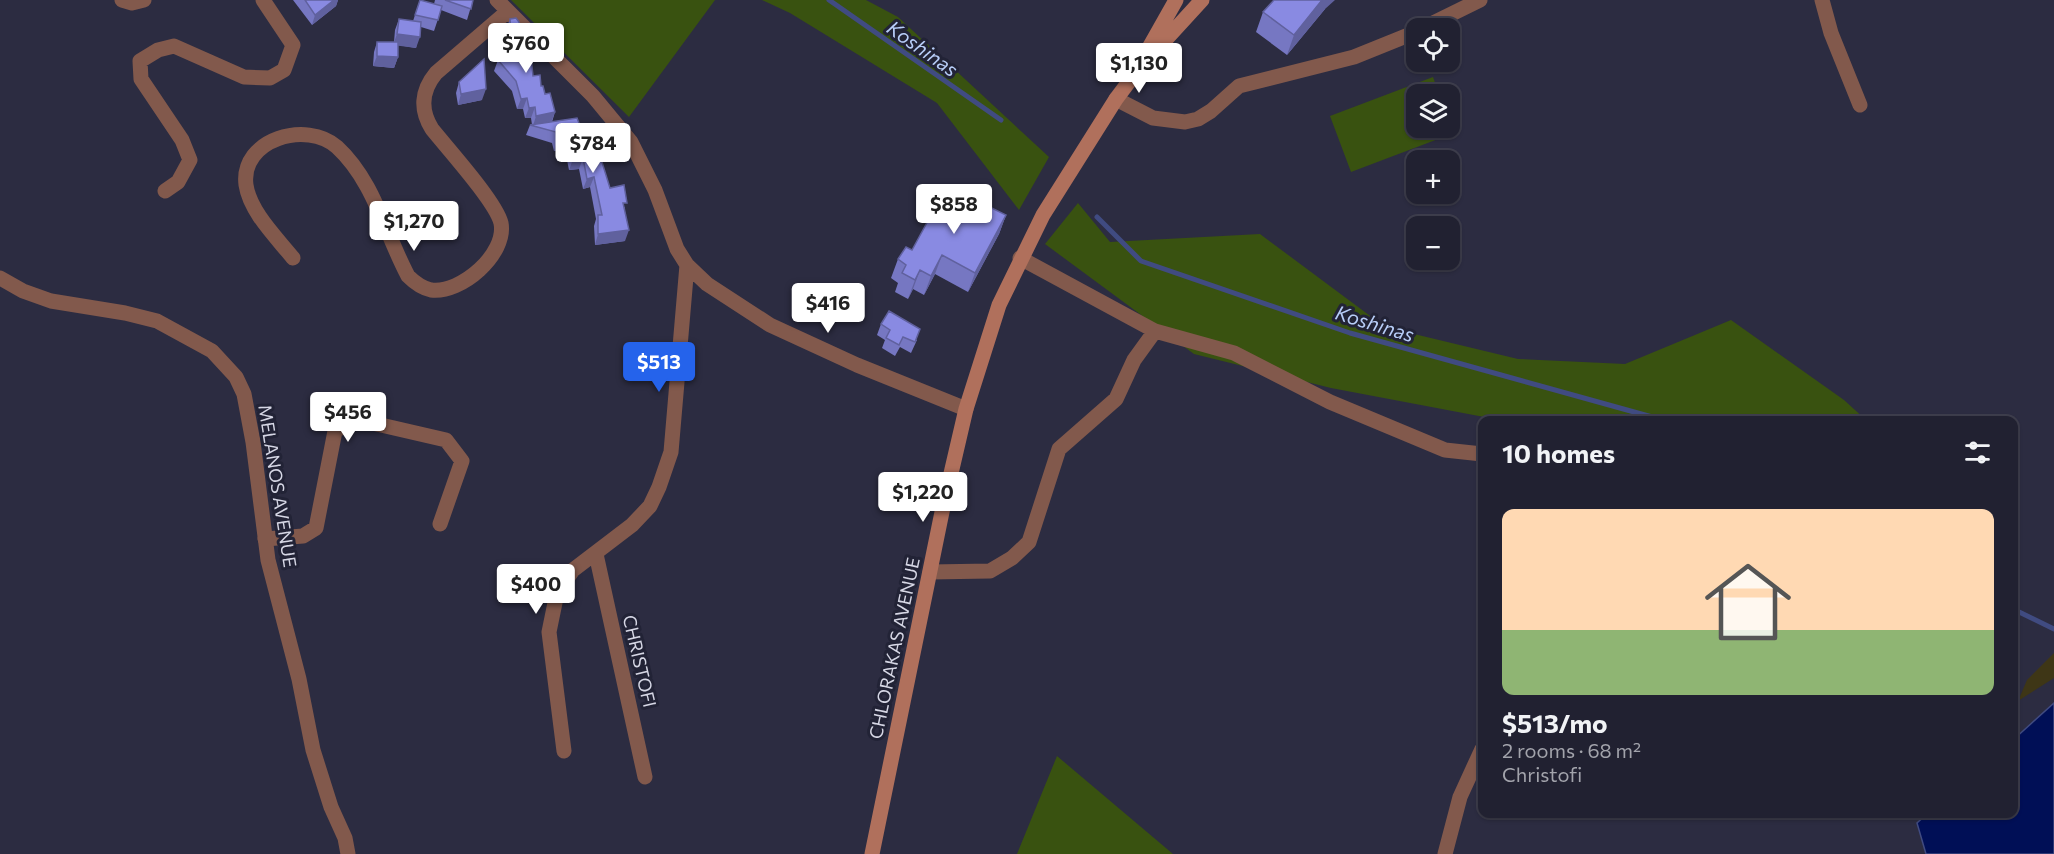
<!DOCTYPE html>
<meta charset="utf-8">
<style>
:root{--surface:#212131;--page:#292939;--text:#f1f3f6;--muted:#a2a3ab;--line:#3e3e4d;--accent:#2563eb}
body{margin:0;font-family:Commissioner,sans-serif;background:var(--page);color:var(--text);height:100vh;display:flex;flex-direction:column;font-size:22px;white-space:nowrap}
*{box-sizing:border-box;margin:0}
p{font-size:20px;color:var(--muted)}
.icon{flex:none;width:33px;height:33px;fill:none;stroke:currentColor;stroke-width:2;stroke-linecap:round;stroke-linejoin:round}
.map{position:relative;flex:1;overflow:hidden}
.side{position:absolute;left:1478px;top:416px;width:540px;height:402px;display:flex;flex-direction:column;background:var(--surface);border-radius:12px;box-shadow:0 2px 4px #0004,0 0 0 2px var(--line)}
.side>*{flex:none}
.buttons{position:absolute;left:1406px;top:18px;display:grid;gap:12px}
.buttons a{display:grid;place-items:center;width:54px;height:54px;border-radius:12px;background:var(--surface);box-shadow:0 2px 4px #0004,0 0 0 2px var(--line);font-size:30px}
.price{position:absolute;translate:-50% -51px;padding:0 14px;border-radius:6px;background:#fff;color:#222;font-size:20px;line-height:39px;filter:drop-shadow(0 2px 3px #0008)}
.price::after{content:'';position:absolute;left:50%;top:36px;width:18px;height:14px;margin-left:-9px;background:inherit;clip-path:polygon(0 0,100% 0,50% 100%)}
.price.active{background:var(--accent);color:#fff}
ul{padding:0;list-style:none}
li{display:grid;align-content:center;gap:12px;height:318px;padding:0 24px}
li+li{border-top:2px solid var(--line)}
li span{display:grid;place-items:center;height:186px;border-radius:12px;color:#555}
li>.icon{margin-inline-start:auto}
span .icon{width:108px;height:108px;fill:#fffc;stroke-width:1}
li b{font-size:26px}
h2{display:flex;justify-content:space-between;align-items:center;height:72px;padding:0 24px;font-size:26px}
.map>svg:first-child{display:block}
</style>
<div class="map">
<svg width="2054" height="854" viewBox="0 0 2054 854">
<rect width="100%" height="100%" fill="#2c2c41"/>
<path fill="#395210" d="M 511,0 L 715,0 L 629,117 Z
M 762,0 L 866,0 L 898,17 L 1049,157 L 1019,210 L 937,103 L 790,13 Z
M 1433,77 L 1439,94 L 1416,94 L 1416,128 L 1449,128 L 1449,121 L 1454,133 L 1351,172 L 1330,116 Z
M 1078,203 L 1110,242 L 1260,234 L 1385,327 L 1518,359 L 1625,364 L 1731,320 L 1844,400 L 1866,420 L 1500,420 L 1331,388 L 1194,354 L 1045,244 Z
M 2013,602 L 2015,605 L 2017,666 L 2013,662 Z
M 1057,756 L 1173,854 L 1017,854 Z"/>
<path fill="#3e3616" d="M 2054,653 L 2054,678 L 2018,701 L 2027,680 Z"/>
<path fill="#000f56" stroke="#404b81" stroke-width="1.5" d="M 2054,703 L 2054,854 L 1926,854 L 1917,823 L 1928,813 L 2013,813 L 2013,740 Z"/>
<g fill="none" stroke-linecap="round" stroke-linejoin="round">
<path stroke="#404b81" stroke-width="5" d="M 829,0 L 1001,120
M 1097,217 L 1141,261 L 1350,333 L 1663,420
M 2013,609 L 2054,629"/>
<path stroke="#82594c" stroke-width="15" d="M 122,0 L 132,3 L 144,0
M 497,0 L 593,96 L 631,142 L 655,190 L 677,249 L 687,265 L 707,284 L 770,325 L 857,365 L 966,409
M 1822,0 L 1831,33 L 1860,105
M 1423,28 L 1480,0
M 1116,99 L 1153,118 L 1185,122 L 1198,119 L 1211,111 L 1239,86 L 1354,57 L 1416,32
M 165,191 L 178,182 L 190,160 L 182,140 L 141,79 L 140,61 L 158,50 L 174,46 L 244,77 L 270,78 L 284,70 L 293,45 L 263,0
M 293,258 C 277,238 250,212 246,185 C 240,139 307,120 337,147 C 374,181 385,233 408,276 C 414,282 422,288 431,290 C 461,294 507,254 501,223 C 496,202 448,149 432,129 C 420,110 421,91 436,73 L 507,12
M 1020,258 L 1155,331 L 1234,353 L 1330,402 L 1445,450 L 1482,454
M 265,539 L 303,536 L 316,528 L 335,431 L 355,419 L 446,440 L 462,461 L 440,524
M 596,554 L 645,777
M 930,572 L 990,571 L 1012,558 L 1029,542 L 1059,449 L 1116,399 L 1134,360 L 1155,331
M 564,751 L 549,632 L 557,593 L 573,570 L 632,525 L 650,506 L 659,487 L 671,452 L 687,265
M 1445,854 L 1460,797 L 1482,749"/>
<path stroke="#82594c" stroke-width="15" d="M 0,278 L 23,291 L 51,301 L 125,313 L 157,321 L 212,351 L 236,377 L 244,394 L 253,442 L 268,560 L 299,679 L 313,750 L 331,807 L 345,838 L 348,854"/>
<path stroke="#b0705c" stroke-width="15" d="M 1145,55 L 1176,0
M 872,854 L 942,512 L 966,409 L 999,305 L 1043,215 L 1116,99 L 1137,71 L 1202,0"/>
</g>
<path fill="#7677c2" d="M 293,0 L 338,0 L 336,6 L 312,25 Z
M 420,0 L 434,4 L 435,0 L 473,0 L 467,20 L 441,10 L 434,31 L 421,27 L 416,48 L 398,45 L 398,57 L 394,68 L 373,66 L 374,52 L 377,42 L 394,42 L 395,30 L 399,19 L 413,21 Z
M 1325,9 L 1287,55 L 1256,32 L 1263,12 Z
M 510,19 L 533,76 L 541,86 L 555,112 L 552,122 L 584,136 L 592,148 L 610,188 L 625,208 L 625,241 L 595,245 L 594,226 L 596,219 L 590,187 L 583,189 L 579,169 L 569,170 L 567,160 L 562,160 L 559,151 L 554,151 L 552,143 L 526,135 L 530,125 L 532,125 L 531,118 L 525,118 L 523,109 L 517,109 L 512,91 L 494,71 L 498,60 L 507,53 L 506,30 Z
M 459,82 L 482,100 L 458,105 L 456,93 Z
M 1006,215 L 999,234 L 968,292 L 935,274 L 924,295 L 913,289 L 908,299 L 895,292 L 898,283 L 891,278 L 898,259 L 912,250 Z
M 881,324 L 917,340 L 911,353 L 900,347 L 895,356 L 882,348 L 885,340 L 877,335 Z"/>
<path fill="#60619e" d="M 334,0 L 338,0 L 336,6 L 312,25 L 315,15 Z
M 1322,0 L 1335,0 L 1325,9 L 1287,55 L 1294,35 Z
M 397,34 L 420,37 L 416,48 L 393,45 Z
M 377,56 L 398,57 L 394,68 L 373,66 Z
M 486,89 L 482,100 L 458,105 L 461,94 Z
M 527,98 L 523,109 L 517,109 L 521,99 Z
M 535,107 L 531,118 L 525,118 L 529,108 Z
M 555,112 L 551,123 L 533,126 L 536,116 Z
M 563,140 L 559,151 L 554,151 L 557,141 Z
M 566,150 L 571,150 L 567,160 L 562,160 Z
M 583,158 L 579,169 L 569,170 L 573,159 Z
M 594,177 L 590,187 L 583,189 L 587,179 Z
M 1006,215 L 999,234 L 968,292 L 975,273 Z
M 629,230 L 625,241 L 595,245 L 598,234 Z
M 942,255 L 935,274 L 924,295 L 931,276 Z
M 920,270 L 913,289 L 908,299 L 915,280 Z"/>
<path fill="#898ae2" stroke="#60619e" stroke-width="1.5" d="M 305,0 L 334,0 L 315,15 Z
M 420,0 L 442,6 L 438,20 L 415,15 Z
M 445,0 L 473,0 L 471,9 Z
M 1274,0 L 1322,0 L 1294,35 L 1263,12 Z
M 516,18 L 519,22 L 525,57 L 531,57 L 533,76 L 540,75 L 541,86 L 543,86 L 545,94 L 550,93 L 555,112 L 536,116 L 535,107 L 529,108 L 527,98 L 521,99 L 516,81 L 498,60 L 511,49 L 510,19 Z
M 399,19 L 421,22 L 420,37 L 397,34 Z
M 377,42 L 398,42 L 398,57 L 377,56 Z
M 484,59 L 486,89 L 461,94 L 459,82 Z
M 577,118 L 584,136 L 590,135 L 592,148 L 597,146 L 610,188 L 624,185 L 627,203 L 623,203 L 629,230 L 598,234 L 598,215 L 602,215 L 594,177 L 587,179 L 583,158 L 573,159 L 571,150 L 566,150 L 563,140 L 557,141 L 556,132 L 530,125 Z
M 947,186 L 1006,215 L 975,273 L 942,255 L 931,276 L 920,270 L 915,280 L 902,273 L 906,265 L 898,259 L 906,247 L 912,250 Z
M 889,311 L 920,329 L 915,342 L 903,337 L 899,345 L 886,338 L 890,330 L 881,324 Z"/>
<g text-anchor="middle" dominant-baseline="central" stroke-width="6" stroke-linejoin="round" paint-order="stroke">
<g font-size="18" fill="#d6d7e5" stroke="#222336">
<text transform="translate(278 486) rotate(81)">MELANOS AVENUE</text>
<text transform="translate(894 648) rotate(-78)">CHLORAKAS AVENUE</text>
<text transform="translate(640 661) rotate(77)">CHRISTOFI</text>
</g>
<g font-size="20" font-style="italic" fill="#b7cdf7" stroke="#222336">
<text transform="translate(923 48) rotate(35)">Koshinas</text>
<text transform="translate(1375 323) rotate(17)">Koshinas</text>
</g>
</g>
</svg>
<div class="buttons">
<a><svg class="icon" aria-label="locate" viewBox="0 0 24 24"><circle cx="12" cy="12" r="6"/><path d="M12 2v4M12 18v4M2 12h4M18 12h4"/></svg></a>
<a><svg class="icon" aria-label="layers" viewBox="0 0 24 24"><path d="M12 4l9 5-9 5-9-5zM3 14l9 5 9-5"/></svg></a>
<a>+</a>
<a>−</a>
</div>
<b class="price" style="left:526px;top:74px">$760</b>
<b class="price" style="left:1139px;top:94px">$1,130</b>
<b class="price" style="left:593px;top:174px">$784</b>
<b class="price" style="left:954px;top:235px">$858</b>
<b class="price" style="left:414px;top:252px">$1,270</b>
<b class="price" style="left:828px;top:334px">$416</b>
<b class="price active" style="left:659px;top:393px">$513</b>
<b class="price" style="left:348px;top:443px">$456</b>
<b class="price" style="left:923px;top:523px">$1,220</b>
<b class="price" style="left:536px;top:615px">$400</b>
<section class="side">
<h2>10 homes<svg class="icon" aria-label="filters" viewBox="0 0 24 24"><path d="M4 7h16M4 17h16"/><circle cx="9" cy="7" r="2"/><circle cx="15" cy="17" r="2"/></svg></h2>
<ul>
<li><span style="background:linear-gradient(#ffd9b3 65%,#8fb573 0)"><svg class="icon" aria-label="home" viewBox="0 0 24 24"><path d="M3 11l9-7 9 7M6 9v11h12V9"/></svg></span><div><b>$513/mo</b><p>2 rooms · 68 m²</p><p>Christofi</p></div></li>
</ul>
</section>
</div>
